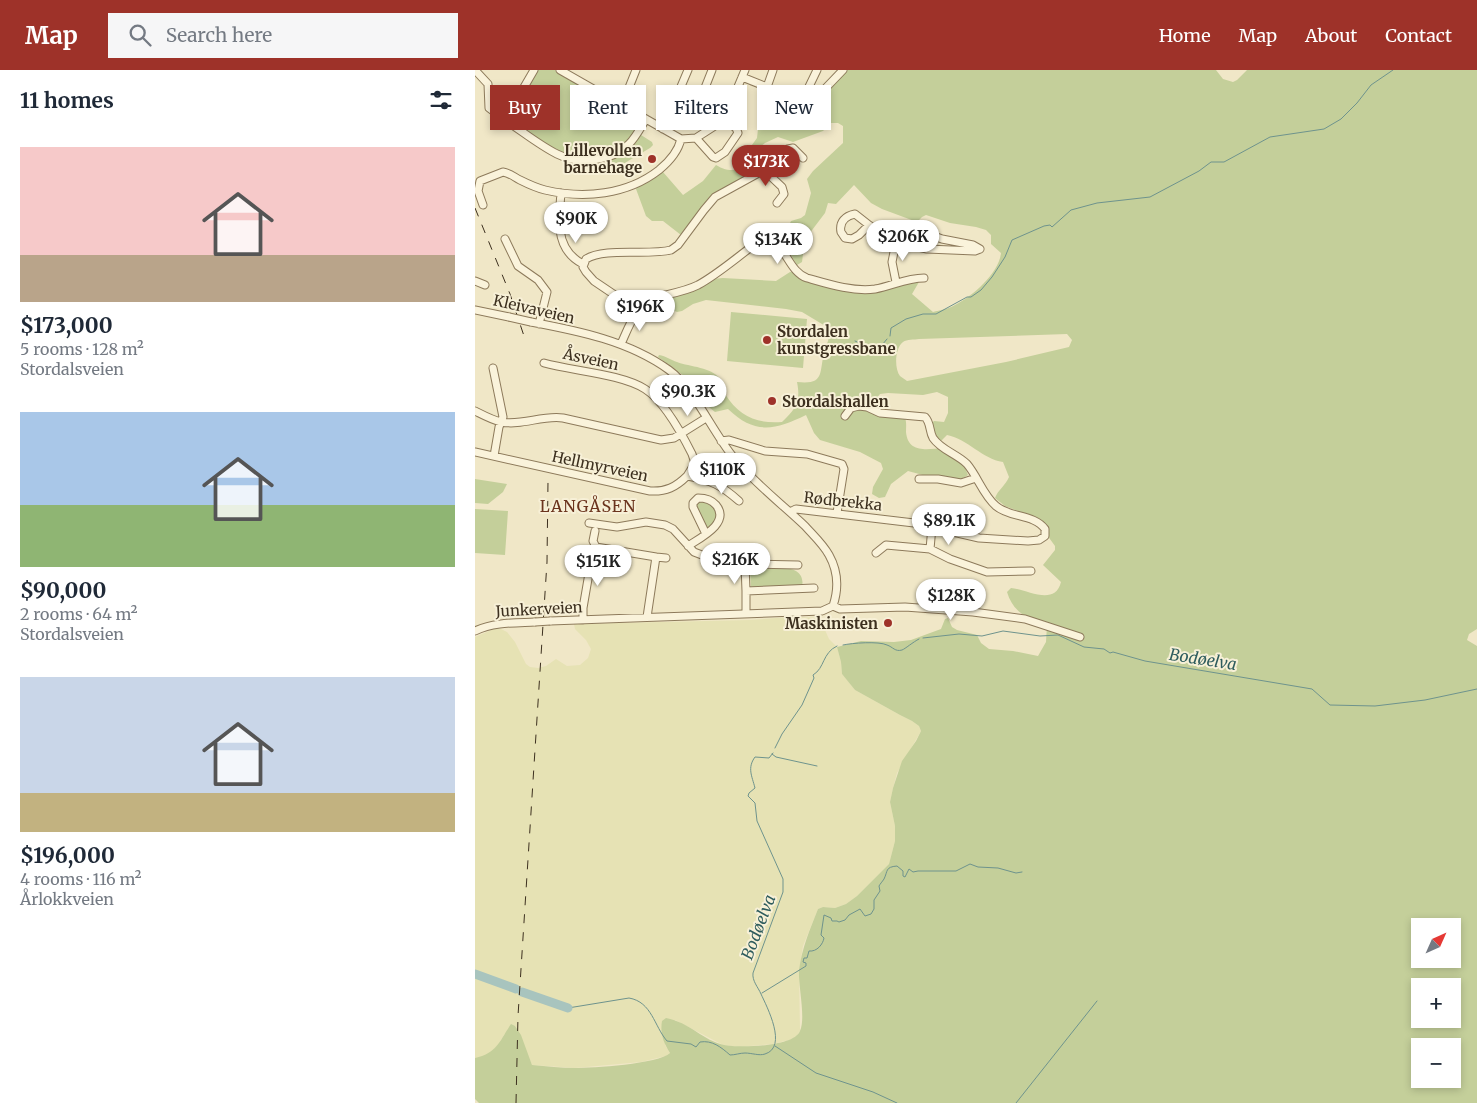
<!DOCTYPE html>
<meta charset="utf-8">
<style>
:root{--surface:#fff;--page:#f6f6f7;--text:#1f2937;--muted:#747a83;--accent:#9e3229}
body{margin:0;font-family:Merriweather,serif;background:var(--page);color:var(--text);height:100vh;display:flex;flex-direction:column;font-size:19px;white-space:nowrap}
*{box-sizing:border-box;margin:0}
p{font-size:16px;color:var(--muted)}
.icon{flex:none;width:28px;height:28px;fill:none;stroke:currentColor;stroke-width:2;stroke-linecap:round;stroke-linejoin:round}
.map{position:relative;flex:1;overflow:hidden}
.drawer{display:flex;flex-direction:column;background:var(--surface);width:475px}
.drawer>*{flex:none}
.top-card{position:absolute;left:15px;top:15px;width:475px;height:45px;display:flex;gap:10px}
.needle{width:32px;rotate:45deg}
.controls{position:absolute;left:936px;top:848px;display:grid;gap:10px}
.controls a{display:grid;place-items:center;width:50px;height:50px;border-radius:0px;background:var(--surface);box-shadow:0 2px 8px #0003;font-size:25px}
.price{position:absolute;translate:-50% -42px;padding:0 11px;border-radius:18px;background:#fff;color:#222;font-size:16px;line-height:32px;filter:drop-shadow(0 1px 2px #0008)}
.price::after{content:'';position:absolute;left:50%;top:30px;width:15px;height:11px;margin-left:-8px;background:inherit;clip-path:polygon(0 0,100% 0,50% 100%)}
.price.active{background:var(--accent);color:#fff}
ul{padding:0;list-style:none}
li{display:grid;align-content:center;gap:10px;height:265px;padding:0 20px}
li span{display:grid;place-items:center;height:155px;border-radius:0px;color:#555}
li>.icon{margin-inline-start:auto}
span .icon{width:90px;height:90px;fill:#fffc;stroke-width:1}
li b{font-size:21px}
h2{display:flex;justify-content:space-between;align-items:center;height:60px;padding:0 20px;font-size:21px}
.chip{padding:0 18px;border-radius:0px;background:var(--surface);box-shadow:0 2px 8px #0003;font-size:18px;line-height:45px}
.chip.active{background:var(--accent);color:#fff}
header{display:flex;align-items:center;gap:30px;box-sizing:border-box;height:70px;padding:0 25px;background:var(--accent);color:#fff}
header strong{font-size:24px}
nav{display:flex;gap:28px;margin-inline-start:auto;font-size:18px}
.search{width:350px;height:45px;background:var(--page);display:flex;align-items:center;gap:12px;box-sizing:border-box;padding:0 18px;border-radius:0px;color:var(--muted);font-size:19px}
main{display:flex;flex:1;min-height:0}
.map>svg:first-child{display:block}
</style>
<header>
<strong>Map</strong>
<div class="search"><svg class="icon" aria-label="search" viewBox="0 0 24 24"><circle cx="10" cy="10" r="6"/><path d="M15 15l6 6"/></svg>Search here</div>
<nav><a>Home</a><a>Map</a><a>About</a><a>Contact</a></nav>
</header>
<main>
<section class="drawer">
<h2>11 homes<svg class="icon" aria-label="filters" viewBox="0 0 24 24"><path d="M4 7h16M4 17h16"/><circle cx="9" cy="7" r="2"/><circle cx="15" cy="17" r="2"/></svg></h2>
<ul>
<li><span style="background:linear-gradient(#f6c9c9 70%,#b9a48a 0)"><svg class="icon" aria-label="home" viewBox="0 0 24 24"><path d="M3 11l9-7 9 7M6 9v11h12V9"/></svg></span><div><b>$173,000</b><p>5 rooms · 128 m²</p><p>Stordalsveien</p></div></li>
<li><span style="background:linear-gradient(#a9c7e8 60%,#8fb573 0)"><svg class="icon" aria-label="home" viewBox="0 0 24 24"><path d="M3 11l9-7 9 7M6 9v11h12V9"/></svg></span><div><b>$90,000</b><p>2 rooms · 64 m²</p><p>Stordalsveien</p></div></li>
<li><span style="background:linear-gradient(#c9d6e8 75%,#c2b280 0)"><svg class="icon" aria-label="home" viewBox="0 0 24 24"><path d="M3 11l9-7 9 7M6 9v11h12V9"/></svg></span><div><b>$196,000</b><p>4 rooms · 116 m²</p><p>Årlokkveien</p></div></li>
</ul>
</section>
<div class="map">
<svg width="1002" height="1033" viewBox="0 0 1002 1033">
<rect width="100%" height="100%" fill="#f0e7c7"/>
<path fill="#e6e2b4" d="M 315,547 L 348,548 L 352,553 L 350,560 L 354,569 L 362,577 L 366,592 L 367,604 L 373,611 L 380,620 L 425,645 L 437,651 L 444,656 L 446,661 L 422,703 L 418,718 L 415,732 L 420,756 L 420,771 L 414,794 L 382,826 L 371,834 L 360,838 L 348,837 L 343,839 L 328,876 L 324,901 L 325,961 L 321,967 L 314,970 L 298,974 L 264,977 L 248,975 L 200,950 L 190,975 L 195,983 L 191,986 L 166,992 L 100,998 L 57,995 L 40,956 L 29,965 L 23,975 L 12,986 L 0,988 L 0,567 L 21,558 L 26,559 L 32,562 L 40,572 L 51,594 L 55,597 L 63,598 L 71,596 L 81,589 L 92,596 L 105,595 L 113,588 L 116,579 L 111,570 L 100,559 L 99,554 L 275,550 Z"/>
<path fill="#c4cf9a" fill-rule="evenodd" d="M 61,0 L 80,0 L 166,50 L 157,68 L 137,83 L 108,89 L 79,81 L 35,50 L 35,47 Z
M 371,0 L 741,0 L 748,9 L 758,12 L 762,10 L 772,0 L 1002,0 L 1002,559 L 994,564 L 992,570 L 1002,576 L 1002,1033 L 4,1033 L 0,1029 L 0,988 C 22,983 24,972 36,954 L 40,956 L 46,965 L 57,995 C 72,996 86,998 100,998 C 117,998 184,994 195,983 C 188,972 185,963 187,951 L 191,948 C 214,952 229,971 249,975 C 264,978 319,977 325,961 C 331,948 323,916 324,900 C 327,878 335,859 343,839 L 348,837 L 360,838 L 371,834 L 382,826 L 414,794 L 420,771 L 420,756 L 415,732 L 418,718 L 427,691 L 441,671 L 446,661 L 444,656 L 437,651 L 425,645 L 380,620 L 367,604 L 366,592 L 362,577 L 386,571 L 419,572 L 436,570 L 466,559 L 470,549 L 473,548 L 477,557 L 482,560 L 502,565 L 506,573 L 514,579 L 538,581 L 563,586 L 571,572 L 572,555 C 552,549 538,542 532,522 L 536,518 C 551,519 580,537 586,512 L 568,495 L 580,480 L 580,476 L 559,447 L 530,436 L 520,428 C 523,420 530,416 534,407 L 528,392 C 507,389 493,369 472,365 L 466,371 L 459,367 L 457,353 L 459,351 L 469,352 L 473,343 L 473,327 L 462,322 L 448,325 L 413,323 L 405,324 L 401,329 L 399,338 L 429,346 C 432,351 431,356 431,362 C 433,384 453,379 469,378 L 489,395 L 493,405 C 477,417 450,405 433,401 L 416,414 L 410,427 L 404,428 L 397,424 L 398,417 L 408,399 L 406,393 L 385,382 L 345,370 L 339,363 L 331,345 C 300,360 280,365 253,339 L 240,342 L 230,334 L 209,306 L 183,287 L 184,285 C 191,286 196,290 202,292 C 215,297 237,297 245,309 C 248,314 248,320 250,324 C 264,346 281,354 307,352 C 321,339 326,332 322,312 C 350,315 344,303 349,283 C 352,270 356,272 352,257 L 327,242 L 311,239 L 231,230 L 218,234 L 207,241 L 202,242 L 186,235 L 183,229 L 236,209 L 248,208 L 301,211 L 315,202 L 319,202 L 380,222 L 444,212 L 437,224 L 458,242 C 465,240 474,239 480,235 C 498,226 524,203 526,183 L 516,174 L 516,165 L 511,160 L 501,157 L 475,153 L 451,145 L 447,147 L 442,152 L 407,139 L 396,133 L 379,115 L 361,134 L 353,133 L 350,143 L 325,176 L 328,184 L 327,192 L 322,195 L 309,174 C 312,167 312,159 316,151 L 326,148 L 330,145 L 336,123 L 332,109 L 338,101 L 368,73 L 368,56 L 363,53 L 356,53 L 348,61 L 318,72 L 303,67 L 290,73 L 275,85 L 269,86 L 282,68 L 283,59 L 289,55 L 324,44 L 333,34 L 342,29 ZM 592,264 L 597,270 L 594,277 L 531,292 L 432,311 C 430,309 427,308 425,306 C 419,298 420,278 428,272 C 432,269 439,270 444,269 ZM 945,856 L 978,856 L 978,889 L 945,889 ZM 945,916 L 978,916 L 978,949 L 945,949 ZM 945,976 L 978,976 L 978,1009 L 945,1009 Z
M 166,65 L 177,72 L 178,75 L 175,78 L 148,94 L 137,93 L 136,89 L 160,72 Z
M 241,95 C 259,106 262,95 280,99 L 281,101 L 247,121 L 206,165 L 188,151 L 177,151 L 171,146 L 161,119 L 163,115 L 188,102 L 208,125 L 228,111 Z
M 256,242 L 332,249 L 328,298 L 252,291 Z
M 0,409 L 32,414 L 28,422 L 13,434 L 0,433 Z
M 224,430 L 233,431 L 241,439 L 242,448 L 233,461 L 220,440 L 221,433 Z
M 0,439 L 33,441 L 30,485 L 0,483 Z
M 308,498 C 319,498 330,503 327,517 L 276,519 L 275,500 Z"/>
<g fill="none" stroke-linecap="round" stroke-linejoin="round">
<path stroke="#6e938d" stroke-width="1" d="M 415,266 L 416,258 L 431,249 L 448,244 L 461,244 L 492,227 L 496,227 L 506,220 L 517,207 L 530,187 L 537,170 L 569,156 L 575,155 L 577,157 L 596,140 L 622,133 L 675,127 L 724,101 L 736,92 L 749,92 L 795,67 L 849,59 L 866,49 L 882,33 L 896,15 L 918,0
M 380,271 L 398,279 L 400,277 L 407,275 L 412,269
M 448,568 L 484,564 L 507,566 L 528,561 L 565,566 L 583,565 L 609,577 L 629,579 L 635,583 L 638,582 L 670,591 L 837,619 L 855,635 L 900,636 L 950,630 L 1002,619
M 368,575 C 377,573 404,571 412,575 C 418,577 420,582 427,580 C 430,579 438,572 444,569
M 300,678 L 307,664 L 327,635 L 339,608 L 338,605 C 350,598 347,583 362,576
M 297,684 L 301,687 L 342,696
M 287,923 L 331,896 L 331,893 L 328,892 L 329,888 L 332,888 L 334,881 C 342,882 348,874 349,868 L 346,865 L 349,845 L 356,848 L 357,851 L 362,851 L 364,852 L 370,850 L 374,845 L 385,839 L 390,846 L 396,844 L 399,839 L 399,830 L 405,821 L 404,816 C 405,814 407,812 409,809 C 413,801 410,797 422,796 L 428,801 L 428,806 L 430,807 L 434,799 L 438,802 L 443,801 L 481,801 L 495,794 L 503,797 L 523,798 L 541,803 L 547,802
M 93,938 L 154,928 C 177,932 179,956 192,971 L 216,974 L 221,977 L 225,972 C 237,970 246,977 255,985 C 260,985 265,983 270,983 C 277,983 284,986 290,984 C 313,977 292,937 286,924 C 283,917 277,911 278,903 L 308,822 L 308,809 L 282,751 L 280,733 L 273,726 L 274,723 L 280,718 C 277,706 272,698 280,687 L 294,688 L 298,683
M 300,976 L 341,1003 L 398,1022 L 422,1033
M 541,1033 L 622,931"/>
<path stroke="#a8c4be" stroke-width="9" d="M 0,904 L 41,919
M 47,922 L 93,938"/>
<defs>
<path id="minor" d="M 0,0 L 13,14 L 14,38 L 30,50
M 59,0 L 30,50 C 47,61 64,75 82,84 C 104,95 136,92 154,74 C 161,67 166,57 171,49
M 85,0 L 206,69
M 267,7 L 312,25 L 337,29 L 344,25 L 368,0
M 292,17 L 298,0
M 329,27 L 342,0
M 147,35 L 161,0
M 222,38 L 237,0
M 188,59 L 213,0
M 221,68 L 238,87 L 241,88 L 250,82 L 263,63 L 261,58 L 249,50
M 206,69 L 221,68 L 249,50 L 270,0
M 289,100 L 307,117 L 309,124 L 302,133
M 8,135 L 3,121 L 5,111 L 28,102 C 35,103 39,107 45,110 C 53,114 62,118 70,120 C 109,129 152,125 184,100 C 195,91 203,82 206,69
M 84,147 L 86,123
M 394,155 L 384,165 L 377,169 L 370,168 L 366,162 C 364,152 370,146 380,144 L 394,155 L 421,172 L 452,179 L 500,181 L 505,179
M 85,160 C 87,176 94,187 108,194
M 451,163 L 467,169 L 498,175 L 505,179
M 30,169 L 43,196 L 63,210 L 72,222 L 64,254
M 421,172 L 417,192 L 421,212
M 0,211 L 10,215
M 0,240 L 34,247
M 162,240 L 119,211 L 111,202 L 108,197 L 111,189 C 130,177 173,186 196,180 L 203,175 L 229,140 L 240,127 L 289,100 L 313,79 L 318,78 L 328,88
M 56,252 C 104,261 154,271 194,300 C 219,318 238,363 259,388 C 279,413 306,433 330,456 C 338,465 348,474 354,485 C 363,501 364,518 358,536
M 146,274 C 155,254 162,231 186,226 C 199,223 211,221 223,215 C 243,204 261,188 279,175 C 311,160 309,200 332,208 C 353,214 378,222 400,219 C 417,216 431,208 449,208
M 69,293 C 98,301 146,304 170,319 C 189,331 207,364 217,384 L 220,393 L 212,406
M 18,298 L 28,347 L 24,357 L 19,386
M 0,341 C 8,345 17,350 26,352 C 47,356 67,345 88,348 L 186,370 L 199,368 L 231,348
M 246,371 L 254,370 L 290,381 L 332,384 L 367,394 L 369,399 L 362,443
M 0,382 L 175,421 C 191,422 201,417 212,406 C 236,410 246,415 264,431
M 444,409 L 463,409 L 486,413 L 501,408
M 315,442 L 321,439 L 439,453 L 504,468 L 553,471 L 564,470 L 570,466 L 570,459 C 559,444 535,448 521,436 C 508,425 503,407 492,394 C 482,384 466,380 458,368 C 454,361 456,353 450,347 L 405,343 L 392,337 L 384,336 L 376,338 L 370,346
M 114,453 L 142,457 L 171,452 L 190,455 L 198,459 L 219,482 L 240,490 L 270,494
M 213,476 C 225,468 256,453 241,435 C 236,429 230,428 223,428 L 218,433 L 218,437 L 231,464
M 121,477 L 181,487 L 172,547
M 455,479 L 457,457
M 401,483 L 411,475 L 455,479 L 475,489 L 512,502 L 556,501
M 181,487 L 191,488
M 323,495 L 270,494 L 271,521 L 339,518
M 271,521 L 271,543
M 358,536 L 365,539 L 430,537 L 498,542 L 550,549 L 605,567
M 108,550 L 108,538 L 118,480 L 121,477 L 118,471 L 120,461
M 75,551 L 347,541 L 358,536
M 0,561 C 19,552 40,553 60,552"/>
</defs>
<use href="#minor" stroke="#8d7a5b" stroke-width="9"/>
<use href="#minor" stroke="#faf3db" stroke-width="7"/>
<path stroke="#3d301f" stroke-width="1" stroke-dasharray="9 9" stroke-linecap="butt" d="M 0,138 L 35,224 L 49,266
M 41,1033 L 43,946 L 72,492 L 73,411"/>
<defs>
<path id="minor-bridge" d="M 34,247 L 56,252
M 60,552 L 75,551"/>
</defs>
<use href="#minor-bridge" stroke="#8d7a5b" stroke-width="9" stroke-linecap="butt"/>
<use href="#minor-bridge" stroke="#faf3db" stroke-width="7"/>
</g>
<g fill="#9e3229" stroke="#f7f0d7" stroke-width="2">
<circle cx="177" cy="89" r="5"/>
<circle cx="292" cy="270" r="5"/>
<circle cx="297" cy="331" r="5"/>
<circle cx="413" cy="553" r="5"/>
</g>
<g text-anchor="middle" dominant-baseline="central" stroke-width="4" stroke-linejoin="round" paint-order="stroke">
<g font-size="15" font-weight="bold" fill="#3d301f" stroke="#f7f0d7" text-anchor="end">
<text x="167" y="80">Lillevollen<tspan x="167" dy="17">barnehage</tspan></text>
<text x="302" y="261" text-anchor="start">Stordalen<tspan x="302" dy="17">kunstgressbane</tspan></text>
<text x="307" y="331" text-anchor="start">Stordalshallen</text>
<text x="403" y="553">Maskinisten</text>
</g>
<g font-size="15" fill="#3d301f" stroke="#f7f0d7">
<text transform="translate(59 239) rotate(13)">Kleivaveien</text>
<text transform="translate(116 289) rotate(12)">Åsveien</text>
<text transform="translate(125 396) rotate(12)">Hellmyrveien</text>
<text transform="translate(368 431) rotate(6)">Rødbrekka</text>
<text transform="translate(64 539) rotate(-3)">Junkerveien</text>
</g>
<g font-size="16" letter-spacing="1" fill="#6b341d" stroke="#f7f0d7">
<text x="113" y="436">LANGÅSEN</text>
</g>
<g font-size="16" font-style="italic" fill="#2e5c5d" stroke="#f7f0d7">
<text transform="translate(728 589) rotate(9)">Bodøelva</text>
<text transform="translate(283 857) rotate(-69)">Bodøelva</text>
</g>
</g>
</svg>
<div class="controls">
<a><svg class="needle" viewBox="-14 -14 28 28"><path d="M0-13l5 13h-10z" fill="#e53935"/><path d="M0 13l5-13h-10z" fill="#747a83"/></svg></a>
<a>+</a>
<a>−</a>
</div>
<b class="price active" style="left:291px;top:117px">$173K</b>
<b class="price" style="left:101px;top:174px">$90K</b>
<b class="price" style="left:428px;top:192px">$206K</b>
<b class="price" style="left:303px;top:195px">$134K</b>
<b class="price" style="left:165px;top:262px">$196K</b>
<b class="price" style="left:213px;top:347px">$90.3K</b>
<b class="price" style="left:247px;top:425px">$110K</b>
<b class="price" style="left:474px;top:476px">$89.1K</b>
<b class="price" style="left:260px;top:515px">$216K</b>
<b class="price" style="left:123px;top:517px">$151K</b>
<b class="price" style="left:476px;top:551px">$128K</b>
<div class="top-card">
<a class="chip active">Buy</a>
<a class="chip">Rent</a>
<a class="chip">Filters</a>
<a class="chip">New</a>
</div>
</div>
</main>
